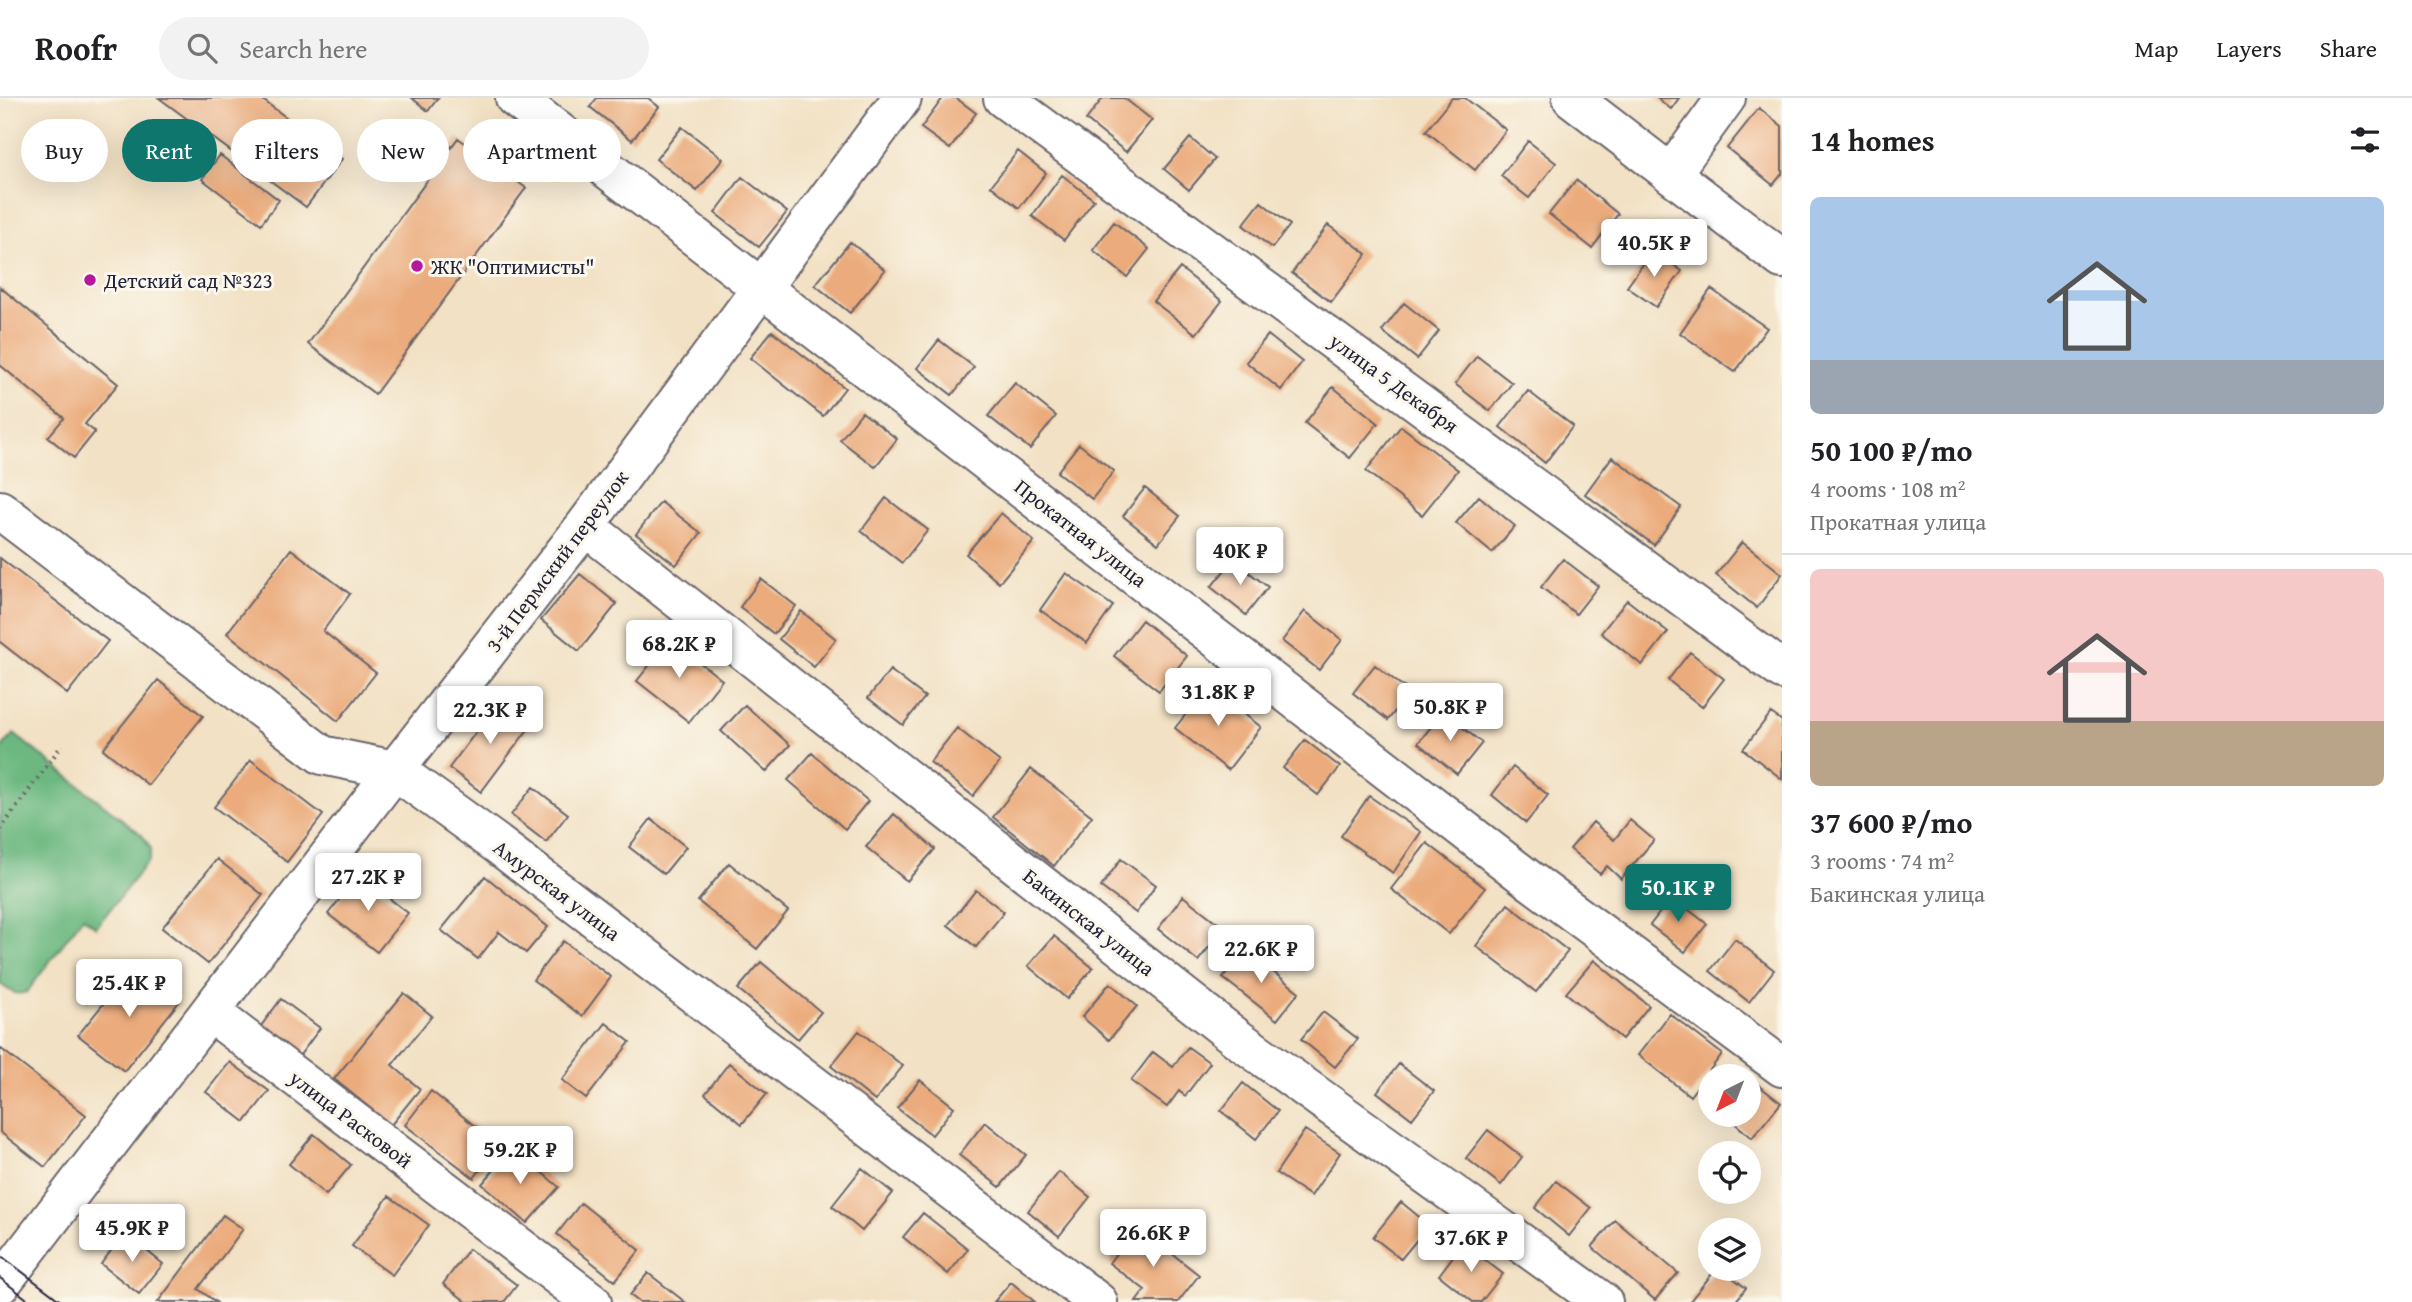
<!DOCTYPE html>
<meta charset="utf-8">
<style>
:root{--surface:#fff;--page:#f2f2f2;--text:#202124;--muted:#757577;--line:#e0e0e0;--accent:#0f766e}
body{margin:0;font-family:"Gentium Book Plus",serif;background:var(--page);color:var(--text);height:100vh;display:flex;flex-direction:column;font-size:26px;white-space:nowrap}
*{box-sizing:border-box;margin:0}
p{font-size:23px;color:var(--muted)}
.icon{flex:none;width:38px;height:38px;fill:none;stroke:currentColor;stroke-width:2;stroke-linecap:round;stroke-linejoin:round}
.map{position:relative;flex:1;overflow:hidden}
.details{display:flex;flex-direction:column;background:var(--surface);width:630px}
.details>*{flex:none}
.top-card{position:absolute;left:21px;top:21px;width:665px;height:63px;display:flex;gap:14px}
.needle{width:46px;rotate:222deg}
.buttons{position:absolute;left:1698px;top:966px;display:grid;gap:14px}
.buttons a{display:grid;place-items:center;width:63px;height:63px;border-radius:50%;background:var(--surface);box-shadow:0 7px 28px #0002;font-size:35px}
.price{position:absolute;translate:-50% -60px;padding:0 16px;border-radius:7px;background:#fff;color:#222;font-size:23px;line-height:46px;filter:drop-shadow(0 2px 4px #0008)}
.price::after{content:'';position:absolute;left:50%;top:42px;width:21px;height:16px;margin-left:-10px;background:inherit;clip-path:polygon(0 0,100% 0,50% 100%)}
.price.selected{background:var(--accent);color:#fff}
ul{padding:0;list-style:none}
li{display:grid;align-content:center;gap:14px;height:371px;padding:0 28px}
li+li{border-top:2px solid var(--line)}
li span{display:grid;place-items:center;height:217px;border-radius:10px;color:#555}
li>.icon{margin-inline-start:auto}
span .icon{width:126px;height:126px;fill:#fffc;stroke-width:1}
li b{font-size:30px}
h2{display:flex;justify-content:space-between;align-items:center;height:84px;padding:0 28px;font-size:30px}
.pill{padding:0 24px;border-radius:32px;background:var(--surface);box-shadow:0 7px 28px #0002;font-size:24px;line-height:63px}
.pill.selected{background:var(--accent);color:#fff}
header{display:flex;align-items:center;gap:42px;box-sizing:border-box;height:98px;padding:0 35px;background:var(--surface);border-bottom:2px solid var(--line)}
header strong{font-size:33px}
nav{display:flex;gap:38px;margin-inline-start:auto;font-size:24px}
.search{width:490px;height:63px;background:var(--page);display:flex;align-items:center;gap:18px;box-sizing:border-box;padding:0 24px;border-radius:38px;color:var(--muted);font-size:26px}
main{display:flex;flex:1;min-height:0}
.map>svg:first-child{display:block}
</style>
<header>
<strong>Roofr</strong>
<div class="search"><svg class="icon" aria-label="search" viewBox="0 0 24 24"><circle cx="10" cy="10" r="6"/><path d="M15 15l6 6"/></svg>Search here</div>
<nav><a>Map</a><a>Layers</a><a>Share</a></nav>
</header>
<main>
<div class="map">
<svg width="1782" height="1204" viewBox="0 0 1782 1204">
<rect width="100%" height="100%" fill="#fbf7ec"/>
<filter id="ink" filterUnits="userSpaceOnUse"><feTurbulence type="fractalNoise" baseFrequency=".0143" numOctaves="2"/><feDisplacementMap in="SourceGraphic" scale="14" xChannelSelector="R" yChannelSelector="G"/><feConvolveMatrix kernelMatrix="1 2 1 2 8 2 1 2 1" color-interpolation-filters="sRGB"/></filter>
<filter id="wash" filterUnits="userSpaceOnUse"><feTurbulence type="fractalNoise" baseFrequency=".00686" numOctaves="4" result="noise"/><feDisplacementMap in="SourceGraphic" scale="28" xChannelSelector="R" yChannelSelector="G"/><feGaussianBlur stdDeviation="1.57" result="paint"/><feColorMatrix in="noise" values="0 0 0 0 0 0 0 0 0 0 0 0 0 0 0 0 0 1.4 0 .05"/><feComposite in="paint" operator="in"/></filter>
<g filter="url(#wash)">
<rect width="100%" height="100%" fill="#f2e1c4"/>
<path fill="#6cb880" stroke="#476d5e" stroke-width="2" d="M 14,636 L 142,737 L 151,751 L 149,762 L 96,829 L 83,819 L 27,894 C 15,898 10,893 0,886 L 0,651 Z"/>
<g id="blocks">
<path fill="#ebab7b" d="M 159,0 L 260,0 L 342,61 L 306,109 Z
M 412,0 L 438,0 L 428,13 Z
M 597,0 L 648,0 L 659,9 L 632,42 L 590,9 Z
M 943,0 L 956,0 L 976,15 L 950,51 L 921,30 Z
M 1103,0 L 1124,0 L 1152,22 L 1126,54 L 1086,22 Z
M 1452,0 L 1465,0 L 1506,32 L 1475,72 L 1426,33 Z
M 1657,0 L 1679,0 L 1671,11 Z
M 1759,10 L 1782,28 L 1782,76 L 1773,87 L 1727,50 Z
M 682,29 L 723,61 L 697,93 L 656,61 Z
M 458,40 L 526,90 L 375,296 L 308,246 Z
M 1190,40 L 1215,61 L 1189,92 L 1164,71 Z
M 1528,43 L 1556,65 L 1529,100 L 1501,78 Z
M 1018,53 L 1046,75 L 1019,110 L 991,88 Z
M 220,57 L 279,102 L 261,126 L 202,81 Z
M 1062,77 L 1094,102 L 1064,142 L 1032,118 Z
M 742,79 L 787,114 L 759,149 L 715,115 Z
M 1576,82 L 1618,116 L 1592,150 L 1549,116 Z
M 1261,104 L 1290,127 L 1272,150 L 1243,127 Z
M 1114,124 L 1149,151 L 1127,179 L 1093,152 Z
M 1328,127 L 1367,156 L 1331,204 L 1292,175 Z
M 850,144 L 885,172 L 850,215 L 815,187 Z
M 1653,152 L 1682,173 L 1656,209 L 1627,189 Z
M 1180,170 L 1222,203 L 1196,236 L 1153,203 Z
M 0,189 L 118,286 L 85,326 L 95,334 L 74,360 L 48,339 L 64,320 L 0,267 Z
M 1711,191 L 1767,230 L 1735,274 L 1680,235 Z
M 1404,205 L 1439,233 L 1417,261 L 1382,233 Z
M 772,233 L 845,290 L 823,318 L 750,260 Z
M 1268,237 L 1302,264 L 1281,292 L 1246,264 Z
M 939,242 L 974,269 L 952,297 L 917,270 Z
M 1477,258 L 1512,285 L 1490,313 L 1455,286 Z
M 1015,285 L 1056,318 L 1030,351 L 988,318 Z
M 1333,289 L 1378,325 L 1350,360 L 1305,325 Z
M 1528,293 L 1573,328 L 1545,365 L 1500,329 Z
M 862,314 L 897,341 L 875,369 L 840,342 Z
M 1401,328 L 1458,372 L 1422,417 L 1366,373 Z
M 1079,346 L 1114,373 L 1092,401 L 1057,374 Z
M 1612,359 L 1681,409 L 1654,447 L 1585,396 Z
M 1145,390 L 1180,418 L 1158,446 L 1123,418 Z
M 1479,398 L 1515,428 L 1492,455 L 1456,425 Z
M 886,400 L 928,432 L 902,465 L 861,433 Z
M 661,404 L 701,435 L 676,467 L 636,436 Z
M 1001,415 L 1034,443 L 999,485 L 966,456 Z
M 1742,444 L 1782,476 L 1757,510 L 1716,477 Z
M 291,451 L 350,496 L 323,533 L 376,575 L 338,623 L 227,535 Z
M 0,460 L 108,543 L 67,596 L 0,544 Z
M 1563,461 L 1598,488 L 1576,516 L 1541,489 Z
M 1233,462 L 1268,489 L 1246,517 L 1211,489 Z
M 1066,475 L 1113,508 L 1087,545 L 1040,512 Z
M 580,476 L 617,506 L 579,553 L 541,522 Z
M 761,481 L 796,508 L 774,536 L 740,509 Z
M 1627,502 L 1668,534 L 1642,567 L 1601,535 Z
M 801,513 L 836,541 L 814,569 L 779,541 Z
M 1305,513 L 1342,542 L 1319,572 L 1282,543 Z
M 1142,522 L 1187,558 L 1159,593 L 1114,558 Z
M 670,541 L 722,582 L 689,624 L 637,583 Z
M 1690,554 L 1724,581 L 1702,609 L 1668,582 Z
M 1375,567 L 1410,594 L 1388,622 L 1353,595 Z
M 890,572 L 925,599 L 903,627 L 868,600 Z
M 158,582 L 203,618 L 148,687 L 103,651 Z
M 1208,588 L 1261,629 L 1228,672 L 1175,630 Z
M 500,602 L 532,626 L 481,694 L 449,670 Z
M 745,607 L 790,647 L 766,674 L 721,633 Z
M 1443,614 L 1482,645 L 1457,676 L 1418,645 Z
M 1771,615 L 1782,623 L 1782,681 L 1743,651 Z
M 957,630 L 1000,664 L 973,698 L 930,664 Z
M 1305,642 L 1340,669 L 1318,697 L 1283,670 Z
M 812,655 L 868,703 L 845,731 L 788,682 Z
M 251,662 L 323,717 L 287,764 L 214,709 Z
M 1513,669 L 1548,697 L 1526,725 L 1492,697 Z
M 1031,671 L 1092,718 L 1054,768 L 993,719 Z
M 533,689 L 568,716 L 546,744 L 511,717 Z
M 1369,698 L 1421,734 L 1393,775 L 1341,738 Z
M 894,716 L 935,751 L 907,783 L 866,749 Z
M 651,721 L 686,749 L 664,776 L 629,749 Z
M 1630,722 L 1654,742 L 1621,781 L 1607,768 L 1600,776 L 1570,751 L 1593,724 L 1614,742 Z
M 1427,745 L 1485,790 L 1449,836 L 1391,791 Z
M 217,761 L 263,797 L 208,866 L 162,830 Z
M 1121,761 L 1156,787 L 1136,815 L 1101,789 Z
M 729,765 L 788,813 L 757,851 L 698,803 Z
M 359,777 L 408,815 L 377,854 L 328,816 Z
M 485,778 L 548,829 L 526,855 L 499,834 L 478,861 L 441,832 Z
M 976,792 L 1004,814 L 976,849 L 948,827 Z
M 1183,798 L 1224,830 L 1198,863 L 1158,831 Z
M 1672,799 L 1707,826 L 1685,854 L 1650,827 Z
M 1508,806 L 1568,853 L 1536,894 L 1476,848 Z
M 1054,838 L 1093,870 L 1067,901 L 1028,868 Z
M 1735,841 L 1774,872 L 1749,904 L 1710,873 Z
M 563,843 L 611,879 L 582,918 L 533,882 Z
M 1245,852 L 1299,894 L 1277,922 L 1223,880 Z
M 1594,862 L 1649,908 L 1622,941 L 1566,895 Z
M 761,864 L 821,914 L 798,941 L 738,891 Z
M 134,868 L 179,904 L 124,973 L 78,937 Z
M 1110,885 L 1137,908 L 1109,942 L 1082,919 Z
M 404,895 L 432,918 L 392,967 L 420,991 L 391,1027 L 334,981 Z
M 281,901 L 320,930 L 297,961 L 258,932 Z
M 1323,914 L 1358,941 L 1335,969 L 1301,941 Z
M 1670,916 L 1722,956 L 1690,998 L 1638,957 Z
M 606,925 L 630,944 L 586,1001 L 562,982 Z
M 859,933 L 903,968 L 875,1003 L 831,968 Z
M 1188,949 L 1210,965 L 1185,998 L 1179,993 L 1167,1009 L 1131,983 L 1153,954 L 1173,969 Z
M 0,950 L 86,1017 L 45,1069 L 0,1034 Z
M 230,964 L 269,993 L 245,1024 L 206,994 Z
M 729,965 L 767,996 L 742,1026 L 705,996 Z
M 1399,966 L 1434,993 L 1412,1021 L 1377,994 Z
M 920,982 L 954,1009 L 932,1037 L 897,1010 Z
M 1753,983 L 1781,1005 L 1752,1040 L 1725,1017 L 1748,1017 L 1748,989 Z
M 1243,985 L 1278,1013 L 1256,1041 L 1221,1013 Z
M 431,993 L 499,1047 L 474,1080 L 405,1027 Z
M 985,1024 L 1026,1057 L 1000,1089 L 959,1057 Z
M 1305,1032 L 1340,1055 L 1311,1098 L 1276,1075 Z
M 1488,1032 L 1522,1059 L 1501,1087 L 1466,1060 Z
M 314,1036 L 351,1067 L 326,1097 L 289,1066 Z
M 513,1050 L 559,1089 L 527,1125 L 482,1086 Z
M 862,1070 L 893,1095 L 862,1133 L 832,1108 Z
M 1059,1074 L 1090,1099 L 1059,1138 L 1028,1113 Z
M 1556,1083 L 1591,1110 L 1569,1138 L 1535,1110 Z
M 389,1098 L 429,1127 L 392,1177 L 352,1148 Z
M 1401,1104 L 1429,1127 L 1401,1161 L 1373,1139 Z
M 581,1105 L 640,1152 L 615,1183 L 557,1136 Z
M 923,1115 L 968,1151 L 948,1176 L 903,1139 Z
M 223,1117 L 243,1131 L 198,1191 L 216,1204 L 158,1204 Z
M 1615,1122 L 1678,1175 L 1655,1202 L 1592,1149 Z
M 1137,1128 L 1199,1177 L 1178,1204 L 1136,1204 L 1145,1192 L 1109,1165 Z
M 125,1135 L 163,1166 L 139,1196 L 101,1166 Z
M 1463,1145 L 1503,1176 L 1481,1204 L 1473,1204 L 1439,1177 Z
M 469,1151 L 517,1187 L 504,1204 L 467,1204 L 443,1186 Z
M 1716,1171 L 1721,1171 L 1746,1190 L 1735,1204 L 1689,1204 Z
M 648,1175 L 685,1204 L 639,1204 L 630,1197 Z
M 1011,1184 L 1035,1204 L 994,1204 Z"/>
</g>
</g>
<g filter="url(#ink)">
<use href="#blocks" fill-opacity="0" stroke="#6b656b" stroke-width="2"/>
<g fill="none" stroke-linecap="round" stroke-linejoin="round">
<defs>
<path id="minor" d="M 515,0 L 1528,781 L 1782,969
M 1003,0 L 1782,572
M 1572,0 L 1782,161
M 1671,76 L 1726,0
M 0,412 L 322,657 L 395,672 L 497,746 L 1098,1204
M 585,428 L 1238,941 L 1603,1204
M 210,914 L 592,1204
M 0,1187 L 395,672 L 585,428 L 902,0"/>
</defs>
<use href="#minor" stroke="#6b656b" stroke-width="42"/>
<path stroke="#6b656b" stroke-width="4.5" stroke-dasharray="2 5" stroke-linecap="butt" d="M 0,732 L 62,647"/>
<use href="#minor" stroke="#fff" stroke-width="38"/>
<path stroke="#22223b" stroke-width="2" d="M 0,1157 L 62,1204
M 0,1180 L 31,1204"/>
</g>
</g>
<g fill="#b5179e" stroke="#fbf7ec" stroke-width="2.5">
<circle cx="417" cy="168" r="7"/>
<circle cx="90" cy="182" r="7"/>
</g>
<g text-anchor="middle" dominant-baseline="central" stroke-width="6" stroke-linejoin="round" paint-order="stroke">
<g font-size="21" fill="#22223b" stroke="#fbf7ec" text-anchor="start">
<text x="431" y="168">ЖК "Оптимисты"</text>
<text x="104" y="182">Детский сад №323</text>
</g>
<g font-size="21" fill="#22223b" stroke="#fbf7ec">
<text transform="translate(1394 285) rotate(36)">улица 5 Декабря</text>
<text transform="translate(1081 435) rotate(38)">Прокатная улица</text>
<text transform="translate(557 463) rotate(-53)">3-й Пермский переулок</text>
<text transform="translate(557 792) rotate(37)">Амурская улица</text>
<text transform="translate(1089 824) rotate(38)">Бакинская улица</text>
<text transform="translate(351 1021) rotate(37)">улица Расковой</text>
</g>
</g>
</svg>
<div class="buttons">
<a><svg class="needle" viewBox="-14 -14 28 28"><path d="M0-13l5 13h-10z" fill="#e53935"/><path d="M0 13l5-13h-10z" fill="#757577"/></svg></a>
<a><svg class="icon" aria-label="locate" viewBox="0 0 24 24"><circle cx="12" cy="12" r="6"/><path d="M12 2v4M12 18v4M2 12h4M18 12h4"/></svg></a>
<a><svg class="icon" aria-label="layers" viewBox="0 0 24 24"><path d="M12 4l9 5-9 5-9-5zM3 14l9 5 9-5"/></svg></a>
</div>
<b class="price" style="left:1654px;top:181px">40.5K ₽</b>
<b class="price" style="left:1240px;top:489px">40K ₽</b>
<b class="price" style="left:679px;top:582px">68.2K ₽</b>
<b class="price" style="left:1218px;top:630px">31.8K ₽</b>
<b class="price" style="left:1450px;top:645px">50.8K ₽</b>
<b class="price" style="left:490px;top:648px">22.3K ₽</b>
<b class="price" style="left:368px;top:815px">27.2K ₽</b>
<b class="price selected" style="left:1678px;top:826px">50.1K ₽</b>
<b class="price" style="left:1261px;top:887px">22.6K ₽</b>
<b class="price" style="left:129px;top:921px">25.4K ₽</b>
<b class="price" style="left:520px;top:1088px">59.2K ₽</b>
<b class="price" style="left:132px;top:1166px">45.9K ₽</b>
<b class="price" style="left:1153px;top:1171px">26.6K ₽</b>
<b class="price" style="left:1471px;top:1176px">37.6K ₽</b>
<div class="top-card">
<a class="pill">Buy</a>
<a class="pill selected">Rent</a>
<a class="pill">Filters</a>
<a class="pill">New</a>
<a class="pill">Apartment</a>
</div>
</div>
<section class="details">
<h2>14 homes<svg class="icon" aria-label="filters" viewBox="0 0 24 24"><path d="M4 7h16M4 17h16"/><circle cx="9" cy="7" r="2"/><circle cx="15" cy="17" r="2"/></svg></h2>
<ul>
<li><span style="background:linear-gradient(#a9c7e8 75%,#9aa5b1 0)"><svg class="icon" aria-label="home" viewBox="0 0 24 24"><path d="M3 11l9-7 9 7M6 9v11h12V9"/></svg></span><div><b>50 100 ₽/mo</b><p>4 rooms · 108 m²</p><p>Прокатная улица</p></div></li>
<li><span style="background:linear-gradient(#f6c9c9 70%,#b9a48a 0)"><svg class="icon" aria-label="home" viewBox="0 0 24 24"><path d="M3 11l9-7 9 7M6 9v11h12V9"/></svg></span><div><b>37 600 ₽/mo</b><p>3 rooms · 74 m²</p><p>Бакинская улица</p></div></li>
</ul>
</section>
</main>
